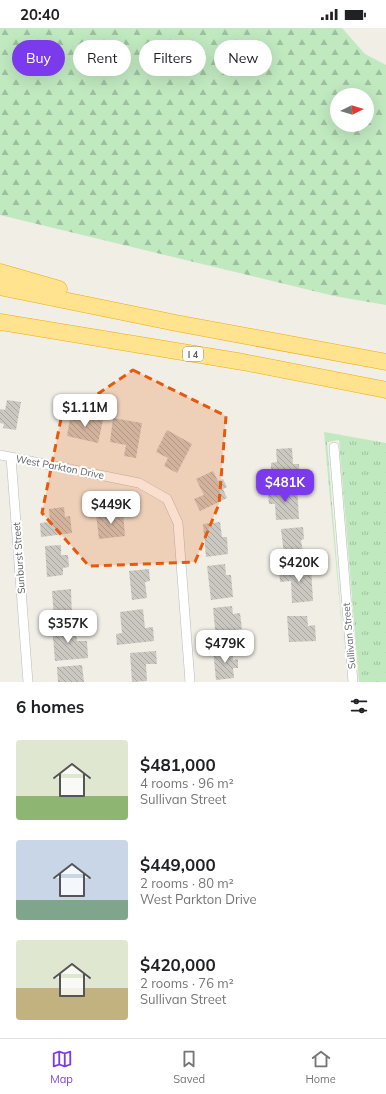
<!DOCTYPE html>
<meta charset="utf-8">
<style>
:root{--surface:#fff;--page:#f2f2f2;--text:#202124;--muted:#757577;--line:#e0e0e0;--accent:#7c3aed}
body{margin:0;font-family:Mulish,sans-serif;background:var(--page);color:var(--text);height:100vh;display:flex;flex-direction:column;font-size:15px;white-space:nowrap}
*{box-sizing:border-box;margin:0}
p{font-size:13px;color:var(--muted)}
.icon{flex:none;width:22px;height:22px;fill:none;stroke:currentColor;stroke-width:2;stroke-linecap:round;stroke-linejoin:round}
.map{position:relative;height:654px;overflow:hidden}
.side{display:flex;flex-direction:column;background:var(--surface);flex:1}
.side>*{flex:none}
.banner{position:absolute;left:12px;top:12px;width:362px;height:36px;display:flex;gap:8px}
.needle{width:26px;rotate:85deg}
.tools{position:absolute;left:330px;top:60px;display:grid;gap:8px}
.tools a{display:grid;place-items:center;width:44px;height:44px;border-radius:50%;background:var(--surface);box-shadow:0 4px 16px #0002;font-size:20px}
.price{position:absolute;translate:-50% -34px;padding:0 9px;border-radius:8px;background:#fff;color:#222;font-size:13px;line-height:26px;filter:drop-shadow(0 1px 2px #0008)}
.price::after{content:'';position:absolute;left:50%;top:24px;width:12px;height:9px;margin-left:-6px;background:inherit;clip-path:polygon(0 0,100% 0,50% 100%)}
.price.on{background:var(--accent);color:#fff}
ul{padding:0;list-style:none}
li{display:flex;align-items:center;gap:12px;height:100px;padding:0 16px}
li span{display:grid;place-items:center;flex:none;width:112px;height:80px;border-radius:4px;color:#555}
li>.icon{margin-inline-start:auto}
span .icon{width:48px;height:48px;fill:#fffc;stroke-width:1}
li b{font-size:17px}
h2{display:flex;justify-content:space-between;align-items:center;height:48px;padding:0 16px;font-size:17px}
.tag{padding:0 14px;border-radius:18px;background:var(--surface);box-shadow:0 4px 16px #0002;font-size:14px;line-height:36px}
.tag.on{background:var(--accent);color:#fff}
.status{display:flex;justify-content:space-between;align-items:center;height:28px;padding:0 20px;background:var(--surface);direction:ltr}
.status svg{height:11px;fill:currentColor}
.menu{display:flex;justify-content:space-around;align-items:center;height:56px;border-top:1px solid var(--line);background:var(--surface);font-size:11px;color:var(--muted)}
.menu a{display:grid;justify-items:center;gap:2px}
.menu .on{color:var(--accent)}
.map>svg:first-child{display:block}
</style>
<div class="status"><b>20:40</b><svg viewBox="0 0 49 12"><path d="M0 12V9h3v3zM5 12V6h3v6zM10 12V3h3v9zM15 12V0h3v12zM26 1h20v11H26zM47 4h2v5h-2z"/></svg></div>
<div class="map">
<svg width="386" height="654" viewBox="0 0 386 654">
<defs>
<pattern id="grass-tufts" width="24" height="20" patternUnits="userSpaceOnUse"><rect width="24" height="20" fill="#c0e9c0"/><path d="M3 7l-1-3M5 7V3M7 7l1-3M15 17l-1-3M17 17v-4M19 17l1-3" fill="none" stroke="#9fc0a0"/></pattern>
<pattern id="forest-firs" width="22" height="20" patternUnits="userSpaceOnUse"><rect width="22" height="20" fill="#c0e9c0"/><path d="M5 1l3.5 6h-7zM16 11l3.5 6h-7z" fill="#9fc0a0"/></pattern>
<pattern id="building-back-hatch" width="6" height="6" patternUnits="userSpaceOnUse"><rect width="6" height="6" fill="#cbc8c2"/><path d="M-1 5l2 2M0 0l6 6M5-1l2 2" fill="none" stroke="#a8a6a1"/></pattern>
</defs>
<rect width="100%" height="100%" fill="#f0eee5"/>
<path fill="url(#grass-tufts)" d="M 324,404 L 386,415 L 386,654 L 359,654 L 339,412 L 327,414 L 344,623 Z"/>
<path fill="url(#forest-firs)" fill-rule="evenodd" d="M 0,0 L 342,0 L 365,26 L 386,37 L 386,277 L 334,268 L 0,187 ZM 337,67 L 367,67 L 367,97 L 337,97 Z"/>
<path fill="url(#building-back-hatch)" d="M 7,372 L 21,374 L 16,402 L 3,400 L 4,396 L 0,395 L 0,381 L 5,382 Z
M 71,385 L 103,392 L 98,415 L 67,408 Z
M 113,390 L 142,395 L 136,430 L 124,428 L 126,417 L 110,414 Z
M 167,402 L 192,416 L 177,445 L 164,438 L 168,430 L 156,424 Z
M 292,420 L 293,436 L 299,436 L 300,449 L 279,451 L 278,441 L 271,442 L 271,435 L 277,434 L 276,421 Z
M 213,443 L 218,453 L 223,451 L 227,459 L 223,461 L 227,470 L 200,483 L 194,471 L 204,467 L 196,451 Z
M 297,458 L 299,491 L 276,492 L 275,476 L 269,476 L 268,467 L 274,466 L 273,459 Z
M 64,479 L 65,489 L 70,488 L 72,505 L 41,509 L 40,495 L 50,494 L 49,481 Z
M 123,483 L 125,508 L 99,511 L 96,486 Z
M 220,494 L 222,509 L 227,509 L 228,526 L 206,529 L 203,496 Z
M 303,499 L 304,511 L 301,512 L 303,525 L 284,527 L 281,501 Z
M 61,517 L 61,527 L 68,527 L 69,539 L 63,540 L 63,547 L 47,549 L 45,518 Z
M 225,536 L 226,547 L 231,547 L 233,569 L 211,572 L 207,538 Z
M 311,539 L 313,573 L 292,575 L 291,553 L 280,554 L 279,541 Z
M 149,541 L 150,553 L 145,554 L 147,570 L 132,572 L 129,543 Z
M 71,561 L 72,589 L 54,590 L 52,563 Z
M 232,578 L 233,586 L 240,585 L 242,601 L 234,602 L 235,609 L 216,611 L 213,580 Z
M 143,581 L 145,600 L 153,599 L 154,613 L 117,617 L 116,606 L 122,605 L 120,584 Z
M 287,588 L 307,588 L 308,598 L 315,597 L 316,613 L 289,614 Z
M 75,596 L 77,613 L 87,613 L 88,630 L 55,633 L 52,597 Z
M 232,620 L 233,632 L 238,631 L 238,640 L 233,640 L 234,650 L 216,652 L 213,622 Z
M 156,623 L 157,636 L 146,636 L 147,653 L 132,654 L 130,625 Z
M 82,637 L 84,654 L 58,654 L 57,639 Z"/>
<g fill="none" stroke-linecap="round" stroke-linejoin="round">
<defs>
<path id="minor" d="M 334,419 L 353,654
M 0,427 L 139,455 L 167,471 L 178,495 L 190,654
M 11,429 L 28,654"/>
<path id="motorway" d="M 0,244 L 59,261
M 0,259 L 176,295 L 386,334
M 0,294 L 243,334 L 386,362"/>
</defs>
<use href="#minor" stroke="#b8bbc0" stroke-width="10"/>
<use href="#motorway" stroke="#f6aa00" stroke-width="17"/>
<use href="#minor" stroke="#fff" stroke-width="9"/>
<use href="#motorway" stroke="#ffe38e" stroke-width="16"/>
</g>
<path fill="#e8590c" fill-opacity="0.2" stroke="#e8590c" stroke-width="3" stroke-dasharray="8 5" stroke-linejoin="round" d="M 133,342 L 226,388 L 219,476 L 195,534 L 89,538 L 42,485 L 61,391 Z"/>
<g text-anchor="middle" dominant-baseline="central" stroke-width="4" stroke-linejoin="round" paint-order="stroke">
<rect fill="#fff" stroke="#8e9095" stroke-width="1" x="183" y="319" width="20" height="14" rx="3"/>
<g font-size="9" font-weight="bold" fill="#5d6167">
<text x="193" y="326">I 4</text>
</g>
<g font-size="10" fill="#5d6167" stroke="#fff">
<text transform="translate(60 439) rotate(11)">West Parkton Drive</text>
<text transform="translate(19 530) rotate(-94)">Sunburst Street</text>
<text transform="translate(349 608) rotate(-95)">Sullivan Street</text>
</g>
</g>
</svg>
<div class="tools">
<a><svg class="needle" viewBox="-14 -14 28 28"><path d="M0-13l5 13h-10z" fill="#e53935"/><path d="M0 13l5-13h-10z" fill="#757577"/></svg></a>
</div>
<b class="price" style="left:85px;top:400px">$1.11M</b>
<b class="price on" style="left:285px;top:475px">$481K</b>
<b class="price" style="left:111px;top:497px">$449K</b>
<b class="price" style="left:299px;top:555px">$420K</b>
<b class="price" style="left:68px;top:616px">$357K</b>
<b class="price" style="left:225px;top:636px">$479K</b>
<div class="banner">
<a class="tag on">Buy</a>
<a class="tag">Rent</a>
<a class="tag">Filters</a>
<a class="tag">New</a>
</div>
</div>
<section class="side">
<h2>6 homes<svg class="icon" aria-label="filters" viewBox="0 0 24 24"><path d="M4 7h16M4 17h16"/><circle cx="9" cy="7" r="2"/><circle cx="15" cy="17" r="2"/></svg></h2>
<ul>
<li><span style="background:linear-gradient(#dfe7d0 70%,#8fb573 0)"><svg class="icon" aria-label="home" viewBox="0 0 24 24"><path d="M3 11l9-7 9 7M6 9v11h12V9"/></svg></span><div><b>$481,000</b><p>4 rooms · 96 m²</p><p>Sullivan Street</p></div></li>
<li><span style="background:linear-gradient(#c9d6e8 75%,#7fa58c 0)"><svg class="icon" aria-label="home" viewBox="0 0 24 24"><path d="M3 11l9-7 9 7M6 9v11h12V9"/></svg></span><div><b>$449,000</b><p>2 rooms · 80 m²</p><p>West Parkton Drive</p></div></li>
<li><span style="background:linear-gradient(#dfe7d0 60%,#c2b280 0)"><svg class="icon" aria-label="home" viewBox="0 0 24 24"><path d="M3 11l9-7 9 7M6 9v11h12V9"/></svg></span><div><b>$420,000</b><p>2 rooms · 76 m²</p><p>Sullivan Street</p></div></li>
</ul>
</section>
<nav class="menu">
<a class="on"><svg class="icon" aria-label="map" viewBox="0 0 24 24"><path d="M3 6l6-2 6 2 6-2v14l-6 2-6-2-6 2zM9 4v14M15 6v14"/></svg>Map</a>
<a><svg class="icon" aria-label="saved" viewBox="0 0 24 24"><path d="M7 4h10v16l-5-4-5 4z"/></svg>Saved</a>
<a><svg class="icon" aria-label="home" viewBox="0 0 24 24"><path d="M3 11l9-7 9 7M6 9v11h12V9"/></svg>Home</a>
</nav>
